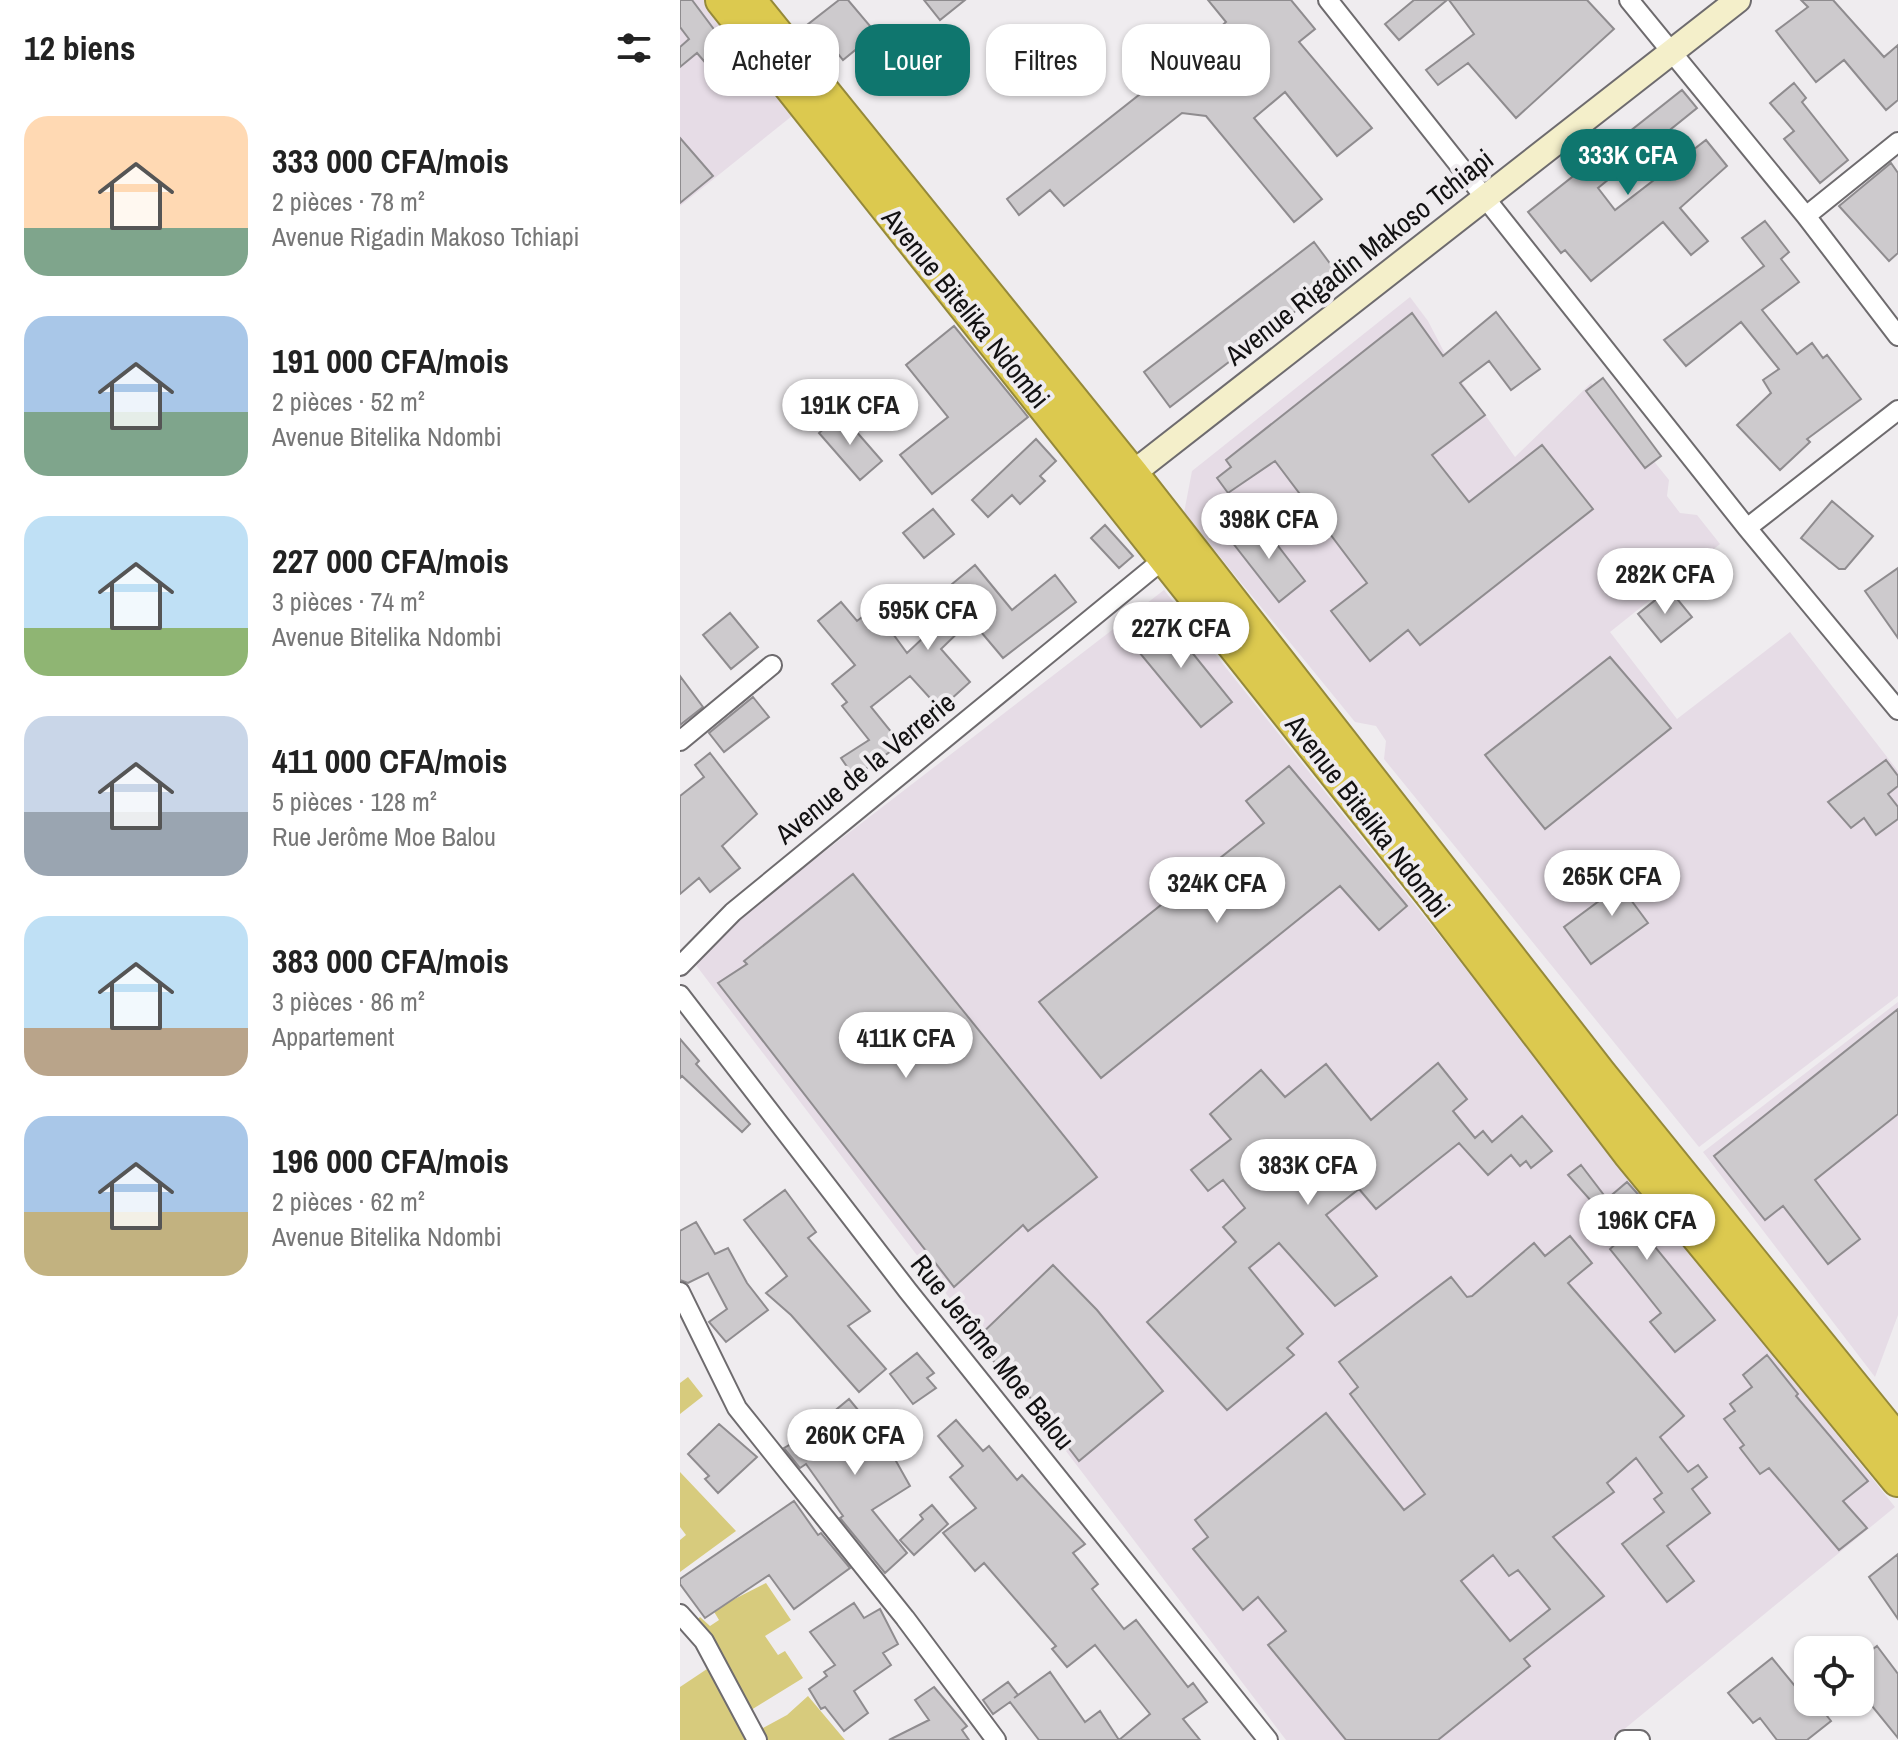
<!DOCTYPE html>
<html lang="fr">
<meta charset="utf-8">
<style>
:root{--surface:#fff;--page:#f6f6f6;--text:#222;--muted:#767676;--accent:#0f766e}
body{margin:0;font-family:"Archivo Narrow",sans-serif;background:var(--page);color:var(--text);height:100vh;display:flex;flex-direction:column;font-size:30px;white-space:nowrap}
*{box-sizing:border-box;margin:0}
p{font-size:26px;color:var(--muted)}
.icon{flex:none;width:44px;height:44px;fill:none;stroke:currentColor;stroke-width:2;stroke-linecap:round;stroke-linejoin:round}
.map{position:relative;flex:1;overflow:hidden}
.side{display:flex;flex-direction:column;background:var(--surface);width:680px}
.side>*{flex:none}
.banner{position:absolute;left:24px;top:24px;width:760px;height:72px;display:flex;gap:16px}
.fabs{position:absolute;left:1114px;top:1636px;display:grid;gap:16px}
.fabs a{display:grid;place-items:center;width:80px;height:80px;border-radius:16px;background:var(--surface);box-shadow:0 2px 6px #0004;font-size:40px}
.price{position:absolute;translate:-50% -68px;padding:0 18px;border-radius:28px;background:#fff;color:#222;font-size:26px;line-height:52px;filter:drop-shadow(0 2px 4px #0008)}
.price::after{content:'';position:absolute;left:50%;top:48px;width:24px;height:18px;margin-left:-12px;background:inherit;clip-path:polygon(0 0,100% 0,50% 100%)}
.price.on{background:var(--accent);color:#fff}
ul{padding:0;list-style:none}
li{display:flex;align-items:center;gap:24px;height:200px;padding:0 24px}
li span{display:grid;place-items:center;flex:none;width:224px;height:160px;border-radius:24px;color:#555}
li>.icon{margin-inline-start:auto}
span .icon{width:96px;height:96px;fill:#fffc;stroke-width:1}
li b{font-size:34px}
h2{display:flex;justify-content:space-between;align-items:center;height:96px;padding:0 24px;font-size:34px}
.chip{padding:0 28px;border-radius:24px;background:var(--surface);box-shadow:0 2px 6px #0004;font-size:28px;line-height:72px}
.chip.on{background:var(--accent);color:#fff}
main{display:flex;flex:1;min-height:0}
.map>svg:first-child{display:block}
</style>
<main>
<section class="side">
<h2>12 biens<svg class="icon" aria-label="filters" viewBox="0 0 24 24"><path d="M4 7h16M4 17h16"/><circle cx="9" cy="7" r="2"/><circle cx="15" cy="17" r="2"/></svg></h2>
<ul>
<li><span style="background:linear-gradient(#ffd9b3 70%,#7fa58c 0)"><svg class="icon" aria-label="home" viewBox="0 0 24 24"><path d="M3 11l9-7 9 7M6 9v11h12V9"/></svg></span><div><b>333 000 CFA/mois</b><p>2 pièces · 78 m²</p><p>Avenue Rigadin Makoso Tchiapi</p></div></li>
<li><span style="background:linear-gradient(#a9c7e8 60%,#7fa58c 0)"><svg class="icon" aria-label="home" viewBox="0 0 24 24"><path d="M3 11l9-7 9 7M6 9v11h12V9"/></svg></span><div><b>191 000 CFA/mois</b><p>2 pièces · 52 m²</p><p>Avenue Bitelika Ndombi</p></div></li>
<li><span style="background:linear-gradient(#bfe0f5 70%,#8fb573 0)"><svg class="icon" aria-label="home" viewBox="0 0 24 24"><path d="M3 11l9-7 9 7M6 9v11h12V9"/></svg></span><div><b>227 000 CFA/mois</b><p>3 pièces · 74 m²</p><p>Avenue Bitelika Ndombi</p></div></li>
<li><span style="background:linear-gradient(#c9d6e8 60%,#9aa5b1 0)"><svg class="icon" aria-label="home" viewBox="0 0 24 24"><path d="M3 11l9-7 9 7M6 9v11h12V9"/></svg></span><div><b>411 000 CFA/mois</b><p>5 pièces · 128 m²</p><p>Rue Jerôme Moe Balou</p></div></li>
<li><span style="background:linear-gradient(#bfe0f5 70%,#b9a48a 0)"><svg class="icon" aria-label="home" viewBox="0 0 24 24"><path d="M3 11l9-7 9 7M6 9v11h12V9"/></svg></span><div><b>383 000 CFA/mois</b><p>3 pièces · 86 m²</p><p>Appartement</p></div></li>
<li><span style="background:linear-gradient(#a9c7e8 60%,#c2b280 0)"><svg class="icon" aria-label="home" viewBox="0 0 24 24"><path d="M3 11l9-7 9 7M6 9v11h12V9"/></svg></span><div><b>196 000 CFA/mois</b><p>2 pièces · 62 m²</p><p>Avenue Bitelika Ndombi</p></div></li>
</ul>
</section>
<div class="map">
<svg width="1218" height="1740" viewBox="0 0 1218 1740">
<rect width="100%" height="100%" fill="#efecef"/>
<path fill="#e6dce6" d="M 0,0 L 27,0 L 117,112 L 0,206 Z
M 730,297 L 748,321 L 774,371 L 835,457 L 911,383 L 989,480 L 987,496 L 1000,513 L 1017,515 L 1040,544 L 930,632 L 997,719 L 1110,632 L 1218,771 L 1218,996 L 1019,1147 L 704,759 L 706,741 L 696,726 L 675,722 L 504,513 L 512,471 Z
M 484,590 L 1215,1507 L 931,1740 L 606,1740 L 9,956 Z
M 1218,1002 L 1218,1315 L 1195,1377 L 1023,1152 Z"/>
<path fill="#d7cb7d" d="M 8,1377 L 23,1396 L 0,1414 L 0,1383 Z
M 0,1472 L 56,1531 L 0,1572 L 0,1540 L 6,1535 L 0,1527 Z
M 86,1583 L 111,1620 L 85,1636 L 98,1655 L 105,1651 L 123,1678 L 71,1710 L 83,1728 L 107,1715 L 128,1696 L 165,1740 L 0,1740 L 0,1687 L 27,1669 L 27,1644 L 16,1621 L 20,1617 L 30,1626 L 39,1620 L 33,1610 Z"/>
<path fill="#cdcacd" stroke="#8f8c8f" stroke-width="2" fill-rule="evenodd" d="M 0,0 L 12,0 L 36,32 L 39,29 L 72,68 L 48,89 L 17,53 L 0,67 L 0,47 L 9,39 L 0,27 Z
M 159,0 L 168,0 L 196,33 L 163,60 L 151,45 L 145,48 L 127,25 Z
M 244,0 L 285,0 L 260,20 Z
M 528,0 L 611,0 L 635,29 L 619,42 L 692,128 L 657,156 L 605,92 L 574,118 L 642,199 L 614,222 L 526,116 L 502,113 L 384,206 L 370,190 L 339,215 L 327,199 L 483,76 L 518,67 L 573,90 L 529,37 L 546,22 Z
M 734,0 L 767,0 L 719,40 L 705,24 Z
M 769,0 L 907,0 L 934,29 L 836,118 L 788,63 L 758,85 L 746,70 L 794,34 Z
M 1121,0 L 1153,0 L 1204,57 L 1218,45 L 1218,100 L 1206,110 L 1164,60 L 1136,82 L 1096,31 L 1128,7 Z
M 1114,83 L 1126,98 L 1122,102 L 1168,160 L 1140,183 L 1104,139 L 1114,131 L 1090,103 Z
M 1002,90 L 1017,108 L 918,188 L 935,210 L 1026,140 L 1047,166 L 1000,208 L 1028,241 L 1011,255 L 983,222 L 911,281 L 885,250 L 881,253 L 848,212 Z
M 0,138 L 33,176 L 0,203 Z
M 1211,163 L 1218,173 L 1218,253 L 1209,261 L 1159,206 Z
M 1085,221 L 1109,252 L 1101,259 L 1119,282 L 1082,310 L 1117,354 L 1132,343 L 1143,358 L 1147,355 L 1181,399 L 1127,439 L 1130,442 L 1100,470 L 1057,425 L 1091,393 L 1083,380 L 1099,369 L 1061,322 L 1006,366 L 984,340 L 1084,266 L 1062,238 Z
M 634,242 L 660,277 L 490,407 L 464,372 Z
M 816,312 L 860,369 L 831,390 L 809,361 L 780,383 L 805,415 L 752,455 L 789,502 L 862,445 L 913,509 L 740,645 L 728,630 L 690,661 L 651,611 L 687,583 L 595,461 L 548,493 L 537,478 L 551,467 L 546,460 L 732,313 L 763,356 Z
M 274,326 L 348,417 L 252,494 L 220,455 L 268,417 L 226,365 Z
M 923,378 L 981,456 L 965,468 L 906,391 Z
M 161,414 L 202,461 L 180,480 L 139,433 Z
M 356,439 L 376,461 L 360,476 L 365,481 L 340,504 L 332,495 L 308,517 L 292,500 Z
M 1152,501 L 1193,536 L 1165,569 L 1159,569 L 1121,538 Z
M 253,509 L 274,534 L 244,558 L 223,533 Z
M 579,521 L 625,581 L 599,602 L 552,542 Z
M 425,525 L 453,556 L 439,568 L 411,538 Z
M 295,565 L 332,610 L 375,575 L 396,602 L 323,658 L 291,620 L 261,649 L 290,682 L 260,709 L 230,676 L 191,707 L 221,744 L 174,777 L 161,758 L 189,740 L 162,706 L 167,702 L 152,684 L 175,665 L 138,621 L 161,602 L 177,621 L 194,608 L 227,653 L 279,604 L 266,589 Z
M 1218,568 L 1218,638 L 1185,591 Z
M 989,589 L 1012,617 L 981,642 L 958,614 Z
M 50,613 L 78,647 L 51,669 L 23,635 Z
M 481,614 L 552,702 L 521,727 L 449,640 Z
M 930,657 L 991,728 L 865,829 L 805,755 Z
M 0,676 L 23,707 L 0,725 Z
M 73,697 L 89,717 L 44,752 L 29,733 Z
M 30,753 L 77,814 L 42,846 L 60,868 L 30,892 L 19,878 L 0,894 L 0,796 L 24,777 L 15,765 Z
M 1206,760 L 1218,776 L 1218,786 L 1208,794 L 1218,807 L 1218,819 L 1196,835 L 1184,818 L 1171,828 L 1148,802 Z
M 609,766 L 727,906 L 699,930 L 660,886 L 421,1078 L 359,1002 L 584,823 L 566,801 Z
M 969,864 L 980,878 L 951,900 L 968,923 L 911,964 L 884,927 Z
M 173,874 L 417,1177 L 348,1231 L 343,1225 L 274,1287 L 38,983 L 67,964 L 64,961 Z
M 1218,1009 L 1218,1114 L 1135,1180 L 1180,1239 L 1148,1264 L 1103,1206 L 1085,1220 L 1034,1156 Z
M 0,1039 L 19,1061 L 16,1064 L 70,1124 L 62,1132 L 2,1076 L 0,1078 Z
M 758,1063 L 787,1099 L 773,1111 L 795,1138 L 803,1131 L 812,1142 L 842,1116 L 872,1151 L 851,1168 L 846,1161 L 840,1166 L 831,1155 L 808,1175 L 779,1143 L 696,1209 L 679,1189 L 646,1215 L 697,1276 L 655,1306 L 599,1243 L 569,1268 L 623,1334 L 607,1348 L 614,1355 L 547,1410 L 467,1322 L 556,1242 L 543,1227 L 565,1208 L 543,1180 L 528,1191 L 511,1170 L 551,1139 L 530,1114 L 581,1070 L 605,1097 L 646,1064 L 691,1120 Z
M 901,1165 L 927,1199 L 947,1182 L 965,1202 L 971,1210 L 963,1217 L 973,1231 L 966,1236 L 1035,1320 L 995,1352 L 970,1322 L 981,1313 L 930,1249 L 939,1241 L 924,1224 L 928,1220 L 888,1175 Z
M 105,1190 L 136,1232 L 128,1238 L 190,1311 L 168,1326 L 206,1369 L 179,1392 L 111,1315 L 86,1293 L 107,1276 L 64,1220 Z
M 16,1222 L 35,1254 L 48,1248 L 67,1283 L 88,1310 L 46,1342 L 29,1322 L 47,1309 L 28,1273 L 8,1283 L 0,1280 L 0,1231 Z
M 890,1236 L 912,1263 L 888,1283 L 1004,1416 L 980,1437 L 1008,1472 L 1018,1465 L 1027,1477 L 1012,1489 L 1030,1513 L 987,1546 L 1014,1581 L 987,1602 L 942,1544 L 984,1512 L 974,1499 L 982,1493 L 956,1458 L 927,1483 L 934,1492 L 873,1537 L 924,1596 L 844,1659 L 850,1666 L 758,1740 L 666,1740 L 588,1645 L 606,1631 L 578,1597 L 563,1610 L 513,1549 L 528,1537 L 515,1520 L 646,1413 L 724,1510 L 745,1494 L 670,1394 L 678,1387 L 659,1362 L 771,1277 L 787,1297 L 792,1296 L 854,1243 L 865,1256 ZM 813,1555 L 829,1576 L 838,1570 L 870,1609 L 830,1641 L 781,1581 Z
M 373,1265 L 417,1310 L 483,1391 L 399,1461 L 328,1369 L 325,1373 L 294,1341 Z
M 237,1353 L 254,1373 L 247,1378 L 256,1388 L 233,1404 L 210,1374 Z
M 1087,1355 L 1118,1394 L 1116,1396 L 1188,1481 L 1163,1501 L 1187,1528 L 1159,1550 L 1089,1468 L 1080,1474 L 1060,1448 L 1064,1445 L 1044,1419 L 1055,1411 L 1050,1404 L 1072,1387 L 1063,1375 Z
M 169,1399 L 207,1445 L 230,1486 L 192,1510 L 227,1553 L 205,1573 L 160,1518 L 163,1516 L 126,1464 L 120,1468 L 104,1448 L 155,1419 L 151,1414 Z
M 276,1420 L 303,1451 L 309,1446 L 337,1480 L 342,1475 L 405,1544 L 393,1553 L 418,1584 L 412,1589 L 444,1629 L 456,1620 L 508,1687 L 513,1683 L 527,1702 L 503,1719 L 520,1740 L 359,1740 L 330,1702 L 313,1714 L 303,1700 L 328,1682 L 338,1695 L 334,1698 L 370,1672 L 405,1722 L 420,1711 L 439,1740 L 470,1714 L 415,1645 L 387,1667 L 372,1649 L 376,1646 L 304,1563 L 295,1571 L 263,1533 L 296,1508 L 270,1477 L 283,1466 L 258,1436 Z
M 39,1424 L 77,1457 L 38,1493 L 25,1479 L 29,1476 L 8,1454 Z
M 114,1501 L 138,1535 L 141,1533 L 170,1568 L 114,1609 L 89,1575 L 25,1618 L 0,1584 L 0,1579 Z
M 252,1505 L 268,1524 L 234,1555 L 220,1540 L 243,1519 L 240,1515 Z
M 1218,1554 L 1218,1619 L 1189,1577 Z
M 174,1603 L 184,1618 L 200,1609 L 218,1644 L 203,1653 L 211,1665 L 174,1691 L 188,1713 L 164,1731 L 145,1707 L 141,1709 L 129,1689 L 147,1676 L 144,1672 L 155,1665 L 130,1632 Z
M 1197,1646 L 1218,1674 L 1218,1738 L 1188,1701 L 1180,1708 L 1180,1659 Z
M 1092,1658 L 1128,1702 L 1136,1702 L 1151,1721 L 1127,1740 L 1097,1740 L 1080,1718 L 1073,1723 L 1048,1693 Z
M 254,1687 L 287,1726 L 282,1730 L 289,1740 L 209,1740 L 249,1720 L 235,1700 Z"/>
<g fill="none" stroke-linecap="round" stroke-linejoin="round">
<defs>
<path id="street" d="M 648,0 L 1067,528 L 1218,710
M 949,0 L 1126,216 L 1218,336
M 1126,216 L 1218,142
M 1067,528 L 1218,410
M 0,741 L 92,665
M 0,966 L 53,912 L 485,558
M 0,995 L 228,1291 L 588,1740
M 0,1292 L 57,1408 L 225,1618 L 316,1740
M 0,1614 L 24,1641 L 77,1740
M 945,1740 L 960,1740"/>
<path id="secondary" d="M 439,484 L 1058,0"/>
<path id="highway" d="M 42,0 L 756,900 L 950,1154 L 1218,1480
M 69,0 L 452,474 L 920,1074 L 1218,1442"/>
</defs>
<use href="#street" stroke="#6e6b6e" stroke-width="22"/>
<use href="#secondary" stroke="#6e6b6e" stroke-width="28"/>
<use href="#highway" stroke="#95893a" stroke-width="36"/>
<use href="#street" stroke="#fff" stroke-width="18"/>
<use href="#secondary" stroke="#f4efca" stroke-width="24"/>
<use href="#highway" stroke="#dcc94f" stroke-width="32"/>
</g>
<g text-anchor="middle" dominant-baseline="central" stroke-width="8" stroke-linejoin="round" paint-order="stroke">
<g font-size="28" fill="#121112" stroke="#efecef">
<text transform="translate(679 257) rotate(-38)">Avenue Rigadin Makoso Tchiapi</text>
<text transform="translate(286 308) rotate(51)">Avenue Bitelika Ndombi</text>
<text transform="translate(185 768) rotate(-39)">Avenue de la Verrerie</text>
<text transform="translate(688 816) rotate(52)">Avenue Bitelika Ndombi</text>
<text transform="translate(313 1352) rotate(51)">Rue Jerôme Moe Balou</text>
</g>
</g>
</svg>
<div class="fabs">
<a><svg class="icon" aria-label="locate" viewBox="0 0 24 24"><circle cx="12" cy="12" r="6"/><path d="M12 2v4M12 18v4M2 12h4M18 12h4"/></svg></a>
</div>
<b class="price on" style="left:948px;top:197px">333K CFA</b>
<b class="price" style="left:170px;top:447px">191K CFA</b>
<b class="price" style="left:589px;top:561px">398K CFA</b>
<b class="price" style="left:985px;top:616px">282K CFA</b>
<b class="price" style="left:248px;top:652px">595K CFA</b>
<b class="price" style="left:501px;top:670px">227K CFA</b>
<b class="price" style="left:932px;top:918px">265K CFA</b>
<b class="price" style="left:537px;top:925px">324K CFA</b>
<b class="price" style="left:226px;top:1080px">411K CFA</b>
<b class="price" style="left:628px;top:1207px">383K CFA</b>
<b class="price" style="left:967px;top:1262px">196K CFA</b>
<b class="price" style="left:175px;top:1477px">260K CFA</b>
<div class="banner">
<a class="chip">Acheter</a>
<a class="chip on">Louer</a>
<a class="chip">Filtres</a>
<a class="chip">Nouveau</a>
</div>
</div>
</main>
